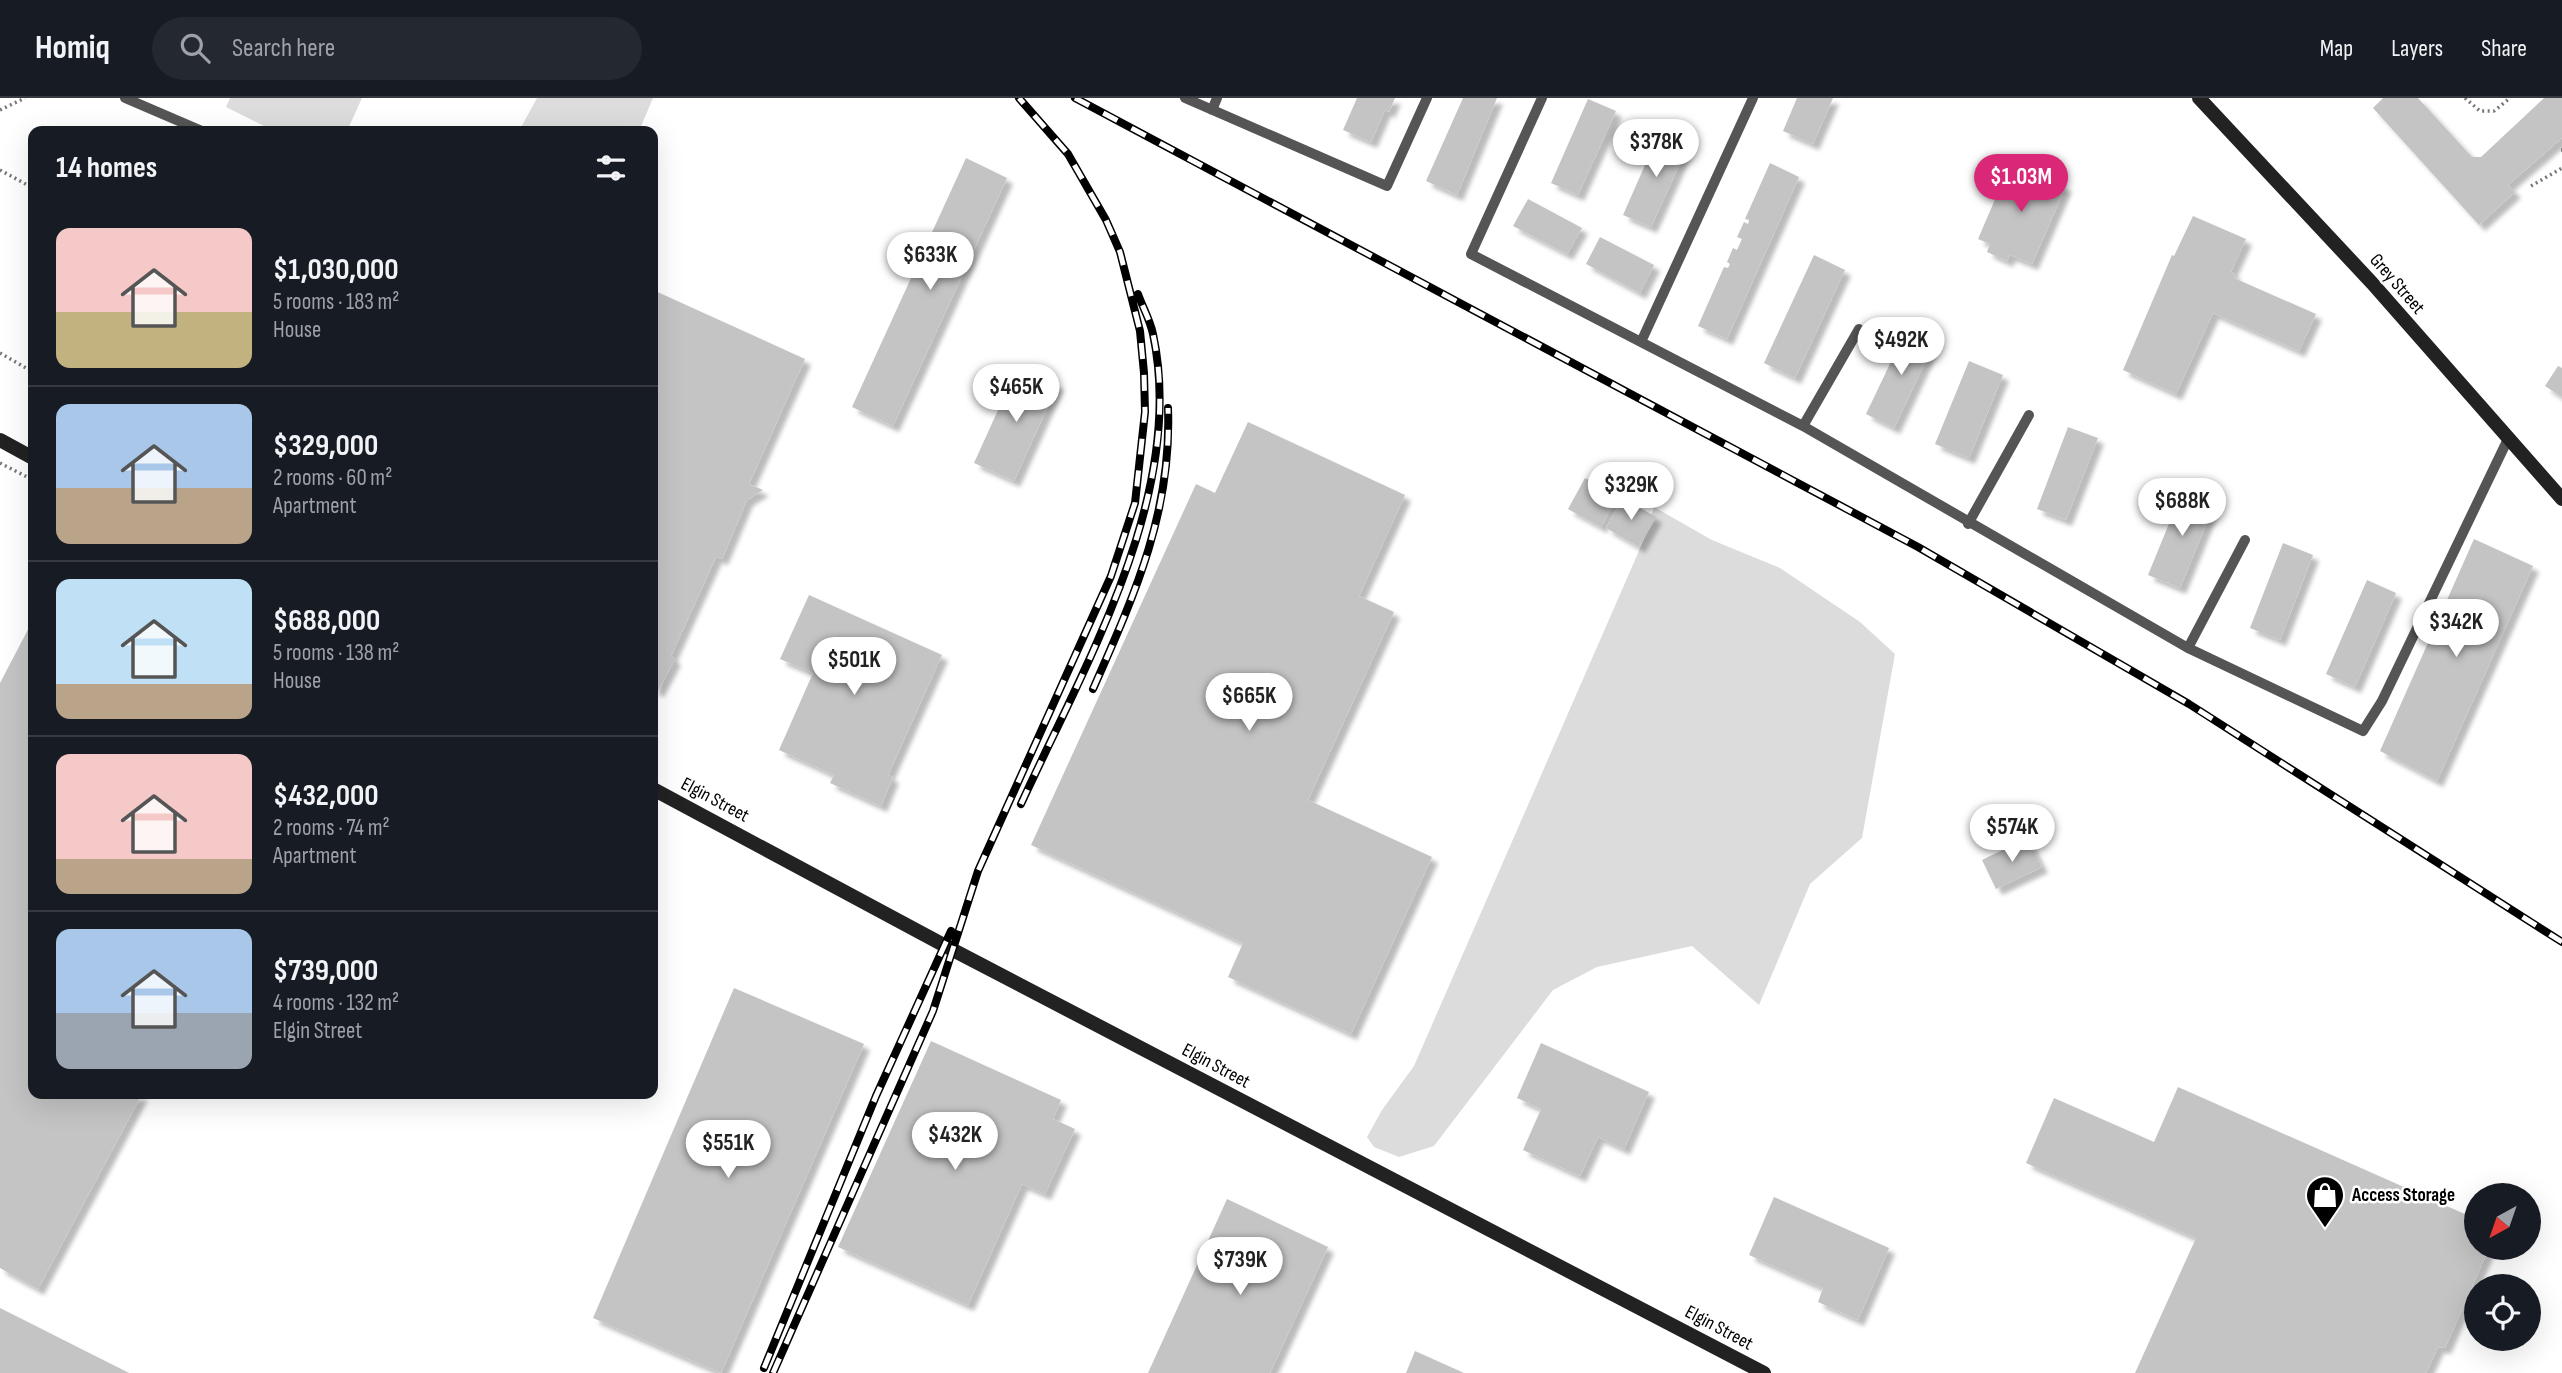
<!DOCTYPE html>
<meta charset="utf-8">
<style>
:root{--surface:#171b24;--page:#242831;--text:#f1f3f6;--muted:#9ea1a6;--line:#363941;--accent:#db2777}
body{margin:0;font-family:"Sofia Sans Condensed",sans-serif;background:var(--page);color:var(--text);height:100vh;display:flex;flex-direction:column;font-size:26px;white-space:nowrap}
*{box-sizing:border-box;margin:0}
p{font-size:23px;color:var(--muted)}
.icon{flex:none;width:38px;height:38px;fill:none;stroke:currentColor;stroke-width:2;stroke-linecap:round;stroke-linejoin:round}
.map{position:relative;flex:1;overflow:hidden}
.panel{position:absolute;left:28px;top:28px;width:630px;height:973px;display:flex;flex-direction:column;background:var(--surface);border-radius:14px;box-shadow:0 7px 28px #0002}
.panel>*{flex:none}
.needle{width:46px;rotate:220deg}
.fabs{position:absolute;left:2464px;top:1085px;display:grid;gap:14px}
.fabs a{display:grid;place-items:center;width:77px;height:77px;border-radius:50%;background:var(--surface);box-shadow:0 7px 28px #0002;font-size:35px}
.price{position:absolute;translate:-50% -60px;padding:0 16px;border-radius:24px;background:#fff;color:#222;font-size:23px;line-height:46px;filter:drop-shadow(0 2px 4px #0008)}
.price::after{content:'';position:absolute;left:50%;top:42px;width:21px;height:16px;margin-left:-10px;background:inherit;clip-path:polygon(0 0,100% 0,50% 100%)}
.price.selected{background:var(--accent);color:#fff}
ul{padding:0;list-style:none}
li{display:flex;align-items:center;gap:21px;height:175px;padding:0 28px}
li+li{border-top:2px solid var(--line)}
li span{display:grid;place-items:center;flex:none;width:196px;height:140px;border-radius:14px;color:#555}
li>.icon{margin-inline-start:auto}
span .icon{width:84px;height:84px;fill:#fffc;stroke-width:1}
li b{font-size:30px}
h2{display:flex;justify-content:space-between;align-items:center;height:84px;padding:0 28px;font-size:30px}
header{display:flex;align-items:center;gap:42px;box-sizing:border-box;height:98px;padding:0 35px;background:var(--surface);border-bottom:2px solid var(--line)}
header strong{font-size:33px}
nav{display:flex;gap:38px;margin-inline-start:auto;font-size:24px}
.search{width:490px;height:63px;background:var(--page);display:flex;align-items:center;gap:18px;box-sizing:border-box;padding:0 24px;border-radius:38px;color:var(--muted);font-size:26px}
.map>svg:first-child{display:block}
</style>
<header>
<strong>Homiq</strong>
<div class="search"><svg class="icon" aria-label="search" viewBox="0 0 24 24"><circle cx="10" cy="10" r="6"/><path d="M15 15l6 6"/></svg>Search here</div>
<nav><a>Map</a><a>Layers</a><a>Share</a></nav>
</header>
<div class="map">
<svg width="2562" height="1275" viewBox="0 0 2562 1275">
<defs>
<filter id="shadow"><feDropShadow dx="6" dy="6" stdDeviation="2" flood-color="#0004"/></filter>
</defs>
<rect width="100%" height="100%" fill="#fff"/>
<path fill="#dcdcdc" d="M 230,0 L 362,0 L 347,33 L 274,33 L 226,9 Z
M 537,0 L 653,0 L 639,33 L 519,33 Z
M 1654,409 L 1712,442 L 1780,470 L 1860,524 L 1895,556 L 1862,740 L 1810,786 L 1759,907 L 1692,848 L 1597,869 L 1553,892 L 1434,1048 L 1399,1059 L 1374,1049 L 1367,1039 L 1382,1012 L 1414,968 L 1642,446 Z"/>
<path fill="#c4c4c4" filter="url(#shadow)" d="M 1357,0 L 1395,0 L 1389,14 L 1385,12 L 1371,44 L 1343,32 Z
M 1463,0 L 1497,0 L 1457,97 L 1426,83 Z
M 1797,0 L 1833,0 L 1813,46 L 1783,33 Z
M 2383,0 L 2418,0 L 2472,59 L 2481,59 L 2544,0 L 2562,0 L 2562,40 L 2508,87 L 2515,94 L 2479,127 L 2373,10 Z
M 1588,1 L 1616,13 L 1578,97 L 1551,85 Z
M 1660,33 L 1689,45 L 1651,129 L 1623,117 Z
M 966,60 L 1007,80 L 893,328 L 852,309 Z
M 2011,64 L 2066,88 L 2032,166 L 2010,157 L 2007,163 L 1987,154 L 1990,146 L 1978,141 Z
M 1770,65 L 1799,79 L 1727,241 L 1698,228 L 1724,169 L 1728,170 L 1730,166 L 1727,164 L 1733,150 L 1737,152 L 1742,141 L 1737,139 L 1744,124 L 1748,126 L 1749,122 L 1745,121 Z
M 1528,101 L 1582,130 L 1567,156 L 1513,128 Z
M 2193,118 L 2246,141 L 2231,174 L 2235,176 L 2234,180 L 2316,216 L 2299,253 L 2213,215 L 2176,296 L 2123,272 L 2172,157 L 2174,158 Z
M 1600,139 L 1654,167 L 1640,195 L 1586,166 Z
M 1814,157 L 1845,172 L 1795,280 L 1764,265 Z
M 653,192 L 805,261 L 749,386 L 763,392 L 747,402 L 722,461 L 716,459 L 671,558 L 675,561 L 658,593 L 653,591 Z
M 1908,228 L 1936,241 L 1894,330 L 1866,316 Z
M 1969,263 L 2003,277 L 1969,360 L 1935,346 Z
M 1018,268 L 1058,286 L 1014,383 L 974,365 Z
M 2558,268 L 2562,270 L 2562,299 L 2545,288 Z
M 1248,324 L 1405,397 L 1359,498 L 1394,514 L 1308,702 L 1432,759 L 1351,936 L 1228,879 L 1243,845 L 1031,747 L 1196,386 L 1215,395 Z
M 2068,329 L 2098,340 L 2066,422 L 2037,411 Z
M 1585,380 L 1618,397 L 1601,429 L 1568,411 Z
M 2184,389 L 2216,402 L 2180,490 L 2148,477 Z
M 1623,400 L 1656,419 L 1639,449 L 1606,430 Z
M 2474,441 L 2533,468 L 2437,683 L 2380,653 Z
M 2283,445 L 2313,457 L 2280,542 L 2250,530 Z
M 2367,482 L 2396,495 L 2355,589 L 2326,576 Z
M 809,497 L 942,557 L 888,677 L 893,679 L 881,708 L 830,685 L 834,677 L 779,652 L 813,575 L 780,561 Z
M 33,522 L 33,996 L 142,996 L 38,1191 L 0,1170 L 0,585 Z
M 2027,740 L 2042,769 L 1996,791 L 1982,762 Z
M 734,890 L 864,946 L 721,1275 L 593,1220 Z
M 931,943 L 1061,1002 L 1053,1021 L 1075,1031 L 1045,1096 L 1022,1086 L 968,1207 L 838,1149 Z
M 1541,945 L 1649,994 L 1624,1051 L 1598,1039 L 1580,1078 L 1523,1052 L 1541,1011 L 1517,1000 Z
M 2178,989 L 2476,1121 L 2476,1150 L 2489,1150 L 2445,1250 L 2438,1249 L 2426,1275 L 2135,1275 L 2196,1140 L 2026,1065 L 2054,1000 L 2154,1044 Z
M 1774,1099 L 1889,1150 L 1858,1222 L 1818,1204 L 1823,1190 L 1749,1157 Z
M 1227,1101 L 1328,1149 L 1270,1275 L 1148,1275 Z
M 0,1210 L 129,1275 L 0,1275 Z
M 1415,1253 L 1464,1275 L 1406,1275 Z"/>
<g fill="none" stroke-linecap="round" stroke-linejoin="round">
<path stroke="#777" stroke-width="3.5" stroke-dasharray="2 3.5" stroke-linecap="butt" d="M 2465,0 L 2480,13 L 2494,13 L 2510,0
M 0,12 L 25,0
M 2561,52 L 2562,52
M 0,72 L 33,90
M 2531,88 L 2562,70
M 0,255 L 33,274
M 0,365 L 33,382"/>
<path stroke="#555" stroke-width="10" d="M 125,0 L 202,33
M 1185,0 L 1387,88 L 1427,0
M 1542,0 L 1471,156 L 1803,328 L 2188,550 L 2363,633 L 2382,603 L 2508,341
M 1212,12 L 1217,0
M 1641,244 L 1753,0
M 1803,328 L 1859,231
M 1968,426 L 2029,317
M 2188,550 L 2245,442"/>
<path stroke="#222" stroke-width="14" d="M 2199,0 L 2372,185 L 2562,401
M 0,342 L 33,360
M 653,691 L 953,852 L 1764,1275"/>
<defs>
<path id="rail" d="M 1075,0 L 1918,449 L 2189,606 L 2562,844
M 1093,591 C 1134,498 1172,415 1168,310
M 1021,706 C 1085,566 1187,395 1153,236 C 1150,222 1143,210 1138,196
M 764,1270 L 876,998 L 951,833
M 773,1275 L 933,913 L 978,773 L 1111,478 L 1135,405 L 1145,314 L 1144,275 L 1140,233 L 1120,154 L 1106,122 L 1068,56 L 1019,0"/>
</defs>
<use href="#rail" stroke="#000" stroke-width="8"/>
<use href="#rail" stroke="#fff" stroke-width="5" stroke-dasharray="16" stroke-linecap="butt"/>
</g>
<defs>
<symbol id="shop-pin" viewBox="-11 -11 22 30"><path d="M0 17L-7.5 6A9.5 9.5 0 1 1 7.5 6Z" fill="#000" stroke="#fff"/><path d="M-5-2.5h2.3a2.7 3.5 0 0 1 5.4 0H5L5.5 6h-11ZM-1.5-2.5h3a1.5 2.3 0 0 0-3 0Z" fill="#fff"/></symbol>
</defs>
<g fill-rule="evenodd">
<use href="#shop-pin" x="2303" y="1075" width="44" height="60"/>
</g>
<g text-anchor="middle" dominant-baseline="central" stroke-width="5" stroke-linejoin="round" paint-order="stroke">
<g font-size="19" fill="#000" stroke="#fff">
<text transform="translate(2397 186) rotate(49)">Grey Street</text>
<text transform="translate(715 702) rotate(28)">Elgin Street</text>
<text transform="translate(1216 968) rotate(28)">Elgin Street</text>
<text transform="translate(1719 1230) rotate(28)">Elgin Street</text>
</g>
<g font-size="19" font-weight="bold" fill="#000" stroke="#fff" text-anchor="start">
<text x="2352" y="1097">Access Storage</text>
</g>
</g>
</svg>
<div class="fabs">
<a><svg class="needle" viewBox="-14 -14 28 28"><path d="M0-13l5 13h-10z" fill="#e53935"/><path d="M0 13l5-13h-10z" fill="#9ea1a6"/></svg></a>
<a><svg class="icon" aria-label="locate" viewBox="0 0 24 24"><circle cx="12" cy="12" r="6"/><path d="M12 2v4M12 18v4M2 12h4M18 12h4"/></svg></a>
</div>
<b class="price" style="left:1656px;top:81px">$378K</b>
<b class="price selected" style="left:2021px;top:116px">$1.03M</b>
<b class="price" style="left:930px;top:194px">$633K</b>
<b class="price" style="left:1901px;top:279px">$492K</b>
<b class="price" style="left:1016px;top:326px">$465K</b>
<b class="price" style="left:1631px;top:424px">$329K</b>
<b class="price" style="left:2182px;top:440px">$688K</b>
<b class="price" style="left:2456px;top:561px">$342K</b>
<b class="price" style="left:854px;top:599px">$501K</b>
<b class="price" style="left:1249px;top:635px">$665K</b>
<b class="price" style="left:2012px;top:766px">$574K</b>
<b class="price" style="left:955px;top:1074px">$432K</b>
<b class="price" style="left:728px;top:1082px">$551K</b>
<b class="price" style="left:1240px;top:1199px">$739K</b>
<section class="panel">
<h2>14 homes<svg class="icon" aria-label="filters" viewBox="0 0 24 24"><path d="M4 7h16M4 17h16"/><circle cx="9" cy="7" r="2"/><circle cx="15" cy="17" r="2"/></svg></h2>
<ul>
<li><span style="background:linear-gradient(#f6c9c9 60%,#c2b280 0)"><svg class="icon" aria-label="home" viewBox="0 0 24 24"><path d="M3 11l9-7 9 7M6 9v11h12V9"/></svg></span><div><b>$1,030,000</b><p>5 rooms · 183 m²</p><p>House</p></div></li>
<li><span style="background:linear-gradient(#a9c7e8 60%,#b9a48a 0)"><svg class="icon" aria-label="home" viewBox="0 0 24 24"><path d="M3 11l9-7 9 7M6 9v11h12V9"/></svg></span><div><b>$329,000</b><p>2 rooms · 60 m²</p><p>Apartment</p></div></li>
<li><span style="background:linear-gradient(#bfe0f5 75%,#b9a48a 0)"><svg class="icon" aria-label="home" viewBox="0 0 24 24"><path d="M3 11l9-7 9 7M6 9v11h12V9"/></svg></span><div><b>$688,000</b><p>5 rooms · 138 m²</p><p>House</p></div></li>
<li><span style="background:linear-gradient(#f6c9c9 75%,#b9a48a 0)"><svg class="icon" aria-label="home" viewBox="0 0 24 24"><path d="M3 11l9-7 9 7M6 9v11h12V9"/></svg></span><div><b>$432,000</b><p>2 rooms · 74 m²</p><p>Apartment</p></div></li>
<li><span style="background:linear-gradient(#a9c7e8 60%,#9aa5b1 0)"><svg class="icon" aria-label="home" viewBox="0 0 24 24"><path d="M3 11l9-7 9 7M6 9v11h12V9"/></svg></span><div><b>$739,000</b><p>4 rooms · 132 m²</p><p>Elgin Street</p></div></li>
</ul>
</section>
</div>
